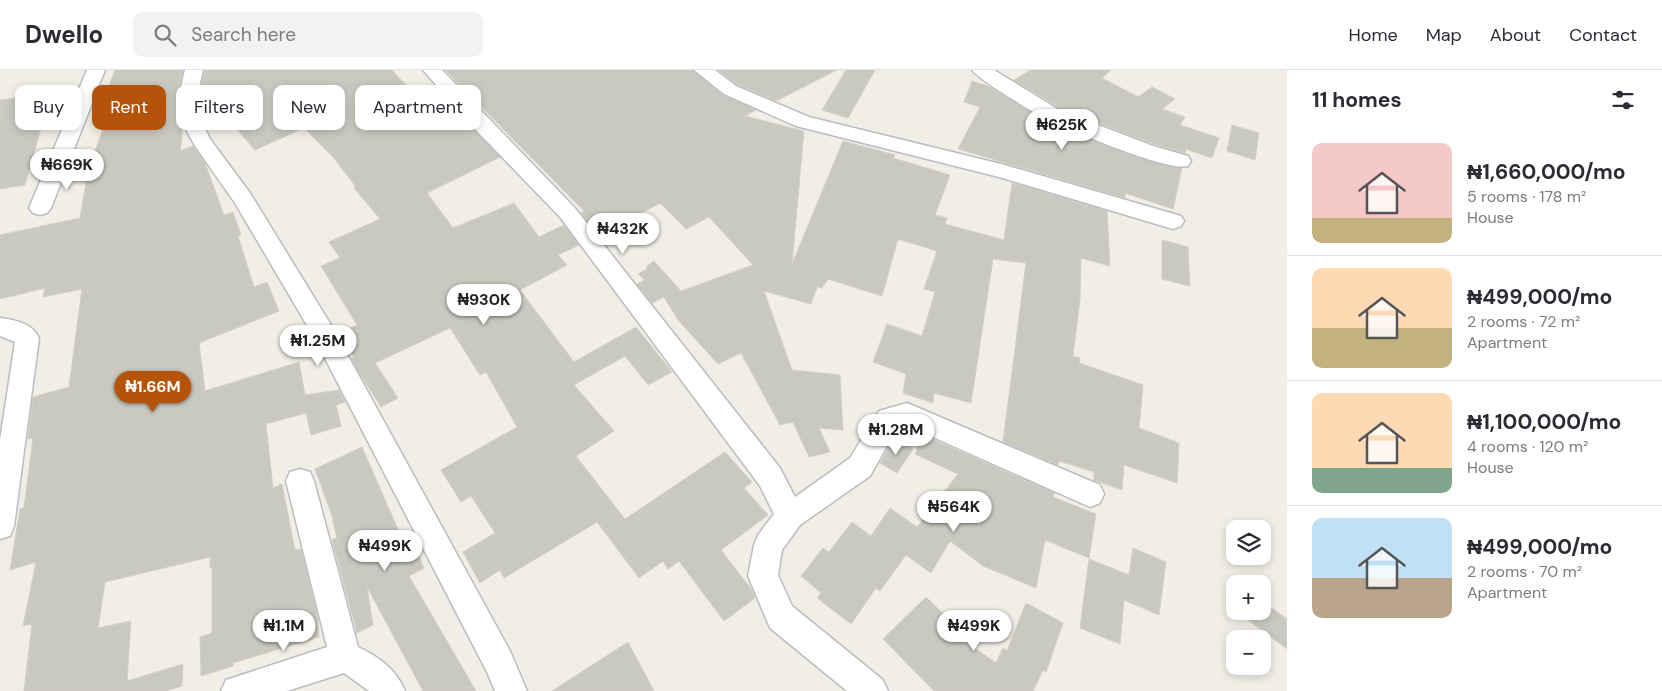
<!DOCTYPE html>
<meta charset="utf-8">
<style>
:root{--surface:#fff;--page:#f2f2f3;--text:#2b2b33;--muted:#7c7c81;--line:#e1e1e2;--accent:#b45309}
body{margin:0;font-family:"DM Sans",sans-serif;background:var(--page);color:var(--text);height:100vh;display:flex;flex-direction:column;font-size:19px;white-space:nowrap}
*{box-sizing:border-box;margin:0}
p{font-size:16px;color:var(--muted)}
.icon{flex:none;width:28px;height:28px;fill:none;stroke:currentColor;stroke-width:2;stroke-linecap:round;stroke-linejoin:round}
.map{position:relative;flex:1;overflow:hidden}
.sheet{display:flex;flex-direction:column;background:var(--surface);width:375px}
.sheet>*{flex:none}
.banner{position:absolute;left:15px;top:15px;width:475px;height:45px;display:flex;gap:10px}
.fabs{position:absolute;left:1226px;top:450px;display:grid;gap:10px}
.fabs a{display:grid;place-items:center;width:45px;height:45px;border-radius:10px;background:var(--surface);box-shadow:0 2px 8px #0003;font-size:25px}
.price{position:absolute;translate:-50% -42px;padding:0 11px;border-radius:18px;background:#fff;color:#222;font-size:16px;line-height:32px;filter:drop-shadow(0 1px 2px #0008)}
.price::after{content:'';position:absolute;left:50%;top:30px;width:15px;height:11px;margin-left:-8px;background:inherit;clip-path:polygon(0 0,100% 0,50% 100%)}
.price.on{background:var(--accent);color:#fff}
ul{padding:0;list-style:none}
li{display:flex;align-items:center;gap:15px;height:125px;padding:0 25px}
li+li{border-top:1px solid var(--line)}
li span{display:grid;place-items:center;flex:none;width:140px;height:100px;border-radius:10px;color:#555}
li>.icon{margin-inline-start:auto}
span .icon{width:60px;height:60px;fill:#fffc;stroke-width:1}
li b{font-size:21px}
h2{display:flex;justify-content:space-between;align-items:center;height:60px;padding:0 25px;font-size:21px}
.tag{padding:0 18px;border-radius:10px;background:var(--surface);box-shadow:0 2px 8px #0003;font-size:18px;line-height:45px}
.tag.on{background:var(--accent);color:#fff}
header{display:flex;align-items:center;gap:30px;box-sizing:border-box;height:70px;padding:0 25px;background:var(--surface);border-bottom:1px solid var(--line)}
header strong{font-size:24px}
nav{display:flex;gap:28px;margin-inline-start:auto;font-size:18px}
.search{width:350px;height:45px;background:var(--page);display:flex;align-items:center;gap:12px;box-sizing:border-box;padding:0 18px;border-radius:10px;color:var(--muted);font-size:19px}
main{display:flex;flex:1;min-height:0}
.map>svg:first-child{display:block}
</style>
<header>
<strong>Dwello</strong>
<div class="search"><svg class="icon" aria-label="search" viewBox="0 0 24 24"><circle cx="10" cy="10" r="6"/><path d="M15 15l6 6"/></svg>Search here</div>
<nav><a>Home</a><a>Map</a><a>About</a><a>Contact</a></nav>
</header>
<main>
<div class="map">
<svg width="1287" height="621" viewBox="0 0 1287 621">
<rect width="100%" height="100%" fill="#f0eee5"/>
<path fill="#cac9c1" stroke="#d4d1c3" d="M 115,0 L 183,0 L 176,30 L 183,57 L 180,81 L 193,76 L 205,93 L 224,145 L 233,142 L 241,165 L 238,166 L 254,217 L 267,212 L 279,241 L 199,273 L 205,321 L 299,292 L 305,325 L 339,320 L 345,332 L 336,335 L 341,356 L 311,365 L 306,343 L 266,354 L 273,418 L 282,414 L 295,480 L 301,479 L 317,544 L 319,567 L 233,593 L 233,596 L 201,606 L 200,567 L 212,563 L 212,497 L 210,498 L 210,487 L 105,512 L 98,558 L 131,551 L 127,611 L 183,594 L 182,616 L 167,621 L 24,621 L 32,554 L 23,556 L 36,492 L 10,500 L 20,439 L 24,438 L 33,368 L 28,369 L 33,327 L 69,317 L 82,219 L 43,227 L 45,218 L 0,229 L 0,165 L 80,148 L 91,84 L 94,84 L 116,22 L 106,23 Z
M 205,0 L 392,0 L 414,24 L 435,16 L 500,87 L 427,123 L 453,158 L 514,133 L 539,167 L 564,155 L 579,175 L 558,185 L 567,195 L 520,220 L 574,292 L 636,257 L 672,302 L 648,315 L 625,286 L 574,315 L 614,361 L 576,386 L 625,449 L 725,382 L 752,412 L 744,418 L 768,445 L 721,480 L 751,519 L 755,528 L 724,551 L 679,491 L 668,499 L 663,491 L 639,508 L 597,452 L 504,508 L 500,500 L 480,513 L 463,482 L 495,463 L 471,426 L 461,432 L 441,400 L 517,357 L 486,302 L 480,305 L 450,258 L 375,293 L 398,328 L 381,337 L 355,296 L 351,288 L 354,287 L 340,263 L 357,255 L 321,196 L 340,188 L 329,172 L 380,149 L 354,118 L 356,117 L 333,87 L 304,58 L 255,80 L 201,18 Z
M 445,0 L 692,0 L 723,25 L 756,40 L 745,46 L 804,61 L 792,194 L 843,71 L 895,85 L 893,88 L 950,105 L 935,145 L 947,148 L 945,154 L 1004,170 L 1012,113 L 1107,141 L 1110,196 L 1081,188 L 1080,229 L 1073,286 L 1080,288 L 1079,293 L 1143,315 L 1139,358 L 1179,373 L 1177,413 L 1124,395 L 1122,420 L 1094,410 L 1094,402 L 1059,391 L 1058,395 L 1003,372 L 1026,193 L 993,189 L 971,333 L 934,323 L 933,333 L 903,323 L 906,304 L 873,292 L 887,254 L 922,266 L 935,222 L 924,219 L 937,181 L 898,169 L 882,226 L 828,209 L 822,218 L 817,217 L 811,234 L 764,221 L 792,300 L 840,305 L 843,360 L 819,358 L 830,382 L 809,387 L 793,352 L 780,355 L 741,283 L 718,294 L 678,250 L 664,227 L 652,233 L 637,214 L 645,210 L 638,204 L 647,199 L 646,197 L 654,191 L 681,221 L 753,195 L 709,147 L 686,159 L 660,133 L 599,166 L 581,143 L 584,141 Z
M 718,0 L 837,0 L 776,31 L 737,14 Z
M 846,0 L 875,0 L 848,48 L 822,40 Z
M 1031,0 L 1111,0 L 1102,8 L 1138,27 L 1152,17 L 1175,29 L 1162,39 L 1185,47 L 1180,55 L 1219,68 L 1212,88 L 1186,79 L 1185,83 L 1154,74 L 1060,38 L 1014,10 Z
M 972,11 L 990,17 L 1045,51 L 1075,64 L 1140,88 L 1182,98 L 1173,139 L 1125,123 L 1125,128 L 958,79 L 980,37 L 964,32 Z
M 74,25 L 64,49 L 43,51 L 25,115 L 0,119 L 0,30 L 33,26 L 32,30 Z
M 1232,55 L 1259,63 L 1255,90 L 1227,81 Z
M 1162,170 L 1188,177 L 1190,216 L 1162,209 Z
M 923,365 L 1054,423 L 1053,427 L 1096,444 L 1089,488 L 1045,470 L 1036,518 L 983,496 L 950,471 L 931,503 L 906,485 L 880,521 L 876,518 L 851,554 L 817,528 L 821,523 L 801,506 L 823,478 L 829,482 L 852,452 L 871,466 L 890,438 L 917,457 L 958,404 L 915,384 Z
M 894,368 L 913,379 L 897,403 L 880,393 Z
M 362,377 L 401,466 L 408,462 L 424,498 L 409,506 L 476,621 L 423,621 L 367,517 L 373,555 L 357,563 L 332,470 L 337,468 L 332,446 L 315,399 Z
M 1133,478 L 1166,492 L 1159,545 L 1124,530 L 1120,574 L 1080,558 L 1089,489 L 1129,505 Z
M 926,527 L 960,560 L 956,565 L 996,593 L 1003,578 L 1007,581 L 1026,533 L 1063,553 L 1046,602 L 1043,600 L 1033,621 L 934,621 L 883,569 Z
M 1262,531 L 1287,549 L 1287,579 L 1236,541 L 1262,541 Z
M 628,572 L 654,621 L 552,621 Z"/>
<g fill="none" stroke-linecap="round" stroke-linejoin="round">
<defs>
<path id="minor" d="M 87,0 L 105,0 L 51,138 L 47,143 L 40,145 L 33,143 L 29,138 Z
M 185,0 L 203,0 L 196,30 L 202,52 L 210,69 L 250,123 L 331,255 L 510,581 L 527,621 L 495,621 L 487,602 L 315,269 L 235,133 L 195,76 L 182,52 L 178,30 Z
M 423,0 L 442,0 L 574,137 L 780,398 L 795,427 L 850,388 L 879,341 L 907,333 L 1100,415 L 1104,424 L 1100,433 L 1090,437 L 906,355 L 897,358 L 870,406 L 800,455 L 782,480 L 778,505 L 792,536 L 883,610 L 888,621 L 847,621 L 770,558 L 748,506 L 754,475 L 758,465 L 774,444 L 760,416 L 560,147 L 473,57 Z
M 694,0 L 715,0 L 736,16 L 809,47 L 1001,94 L 1181,146 L 1184,151 L 1181,156 L 1173,159 L 999,107 L 796,56 L 724,24 Z
M 972,0 L 994,0 L 1059,40 L 1153,76 L 1188,86 L 1191,91 L 1188,96 C 1167,102 1070,60 1046,49 C 1033,42 979,10 972,0 Z
M 0,248 C 15,250 32,253 39,268 L 14,456 L 10,466 L 0,469 L 0,370 L 15,272 L 0,266 Z
M 300,399 L 310,402 L 314,411 L 358,577 C 379,587 396,599 405,621 L 369,621 L 344,603 L 287,621 L 221,621 L 226,610 L 327,577 L 286,411 L 290,402 Z"/>
</defs>
<use href="#minor" stroke="#babcc1" stroke-width="3"/>
<use href="#minor" fill="#fff" fill-rule="evenodd"/>
</g>
</svg>
<div class="fabs">
<a><svg class="icon" aria-label="layers" viewBox="0 0 24 24"><path d="M12 4l9 5-9 5-9-5zM3 14l9 5 9-5"/></svg></a>
<a>+</a>
<a>−</a>
</div>
<b class="price" style="left:1062px;top:81px">₦625K</b>
<b class="price" style="left:67px;top:121px">₦669K</b>
<b class="price" style="left:623px;top:185px">₦432K</b>
<b class="price" style="left:484px;top:256px">₦930K</b>
<b class="price" style="left:318px;top:297px">₦1.25M</b>
<b class="price on" style="left:153px;top:343px">₦1.66M</b>
<b class="price" style="left:896px;top:386px">₦1.28M</b>
<b class="price" style="left:954px;top:463px">₦564K</b>
<b class="price" style="left:385px;top:502px">₦499K</b>
<b class="price" style="left:284px;top:582px">₦1.1M</b>
<b class="price" style="left:974px;top:582px">₦499K</b>
<div class="banner">
<a class="tag">Buy</a>
<a class="tag on">Rent</a>
<a class="tag">Filters</a>
<a class="tag">New</a>
<a class="tag">Apartment</a>
</div>
</div>
<section class="sheet">
<h2>11 homes<svg class="icon" aria-label="filters" viewBox="0 0 24 24"><path d="M4 7h16M4 17h16"/><circle cx="9" cy="7" r="2"/><circle cx="15" cy="17" r="2"/></svg></h2>
<ul>
<li><span style="background:linear-gradient(#f6c9c9 75%,#c2b280 0)"><svg class="icon" aria-label="home" viewBox="0 0 24 24"><path d="M3 11l9-7 9 7M6 9v11h12V9"/></svg></span><div><b>₦1,660,000/mo</b><p>5 rooms · 178 m²</p><p>House</p></div></li>
<li><span style="background:linear-gradient(#ffd9b3 60%,#c2b280 0)"><svg class="icon" aria-label="home" viewBox="0 0 24 24"><path d="M3 11l9-7 9 7M6 9v11h12V9"/></svg></span><div><b>₦499,000/mo</b><p>2 rooms · 72 m²</p><p>Apartment</p></div></li>
<li><span style="background:linear-gradient(#ffd9b3 75%,#7fa58c 0)"><svg class="icon" aria-label="home" viewBox="0 0 24 24"><path d="M3 11l9-7 9 7M6 9v11h12V9"/></svg></span><div><b>₦1,100,000/mo</b><p>4 rooms · 120 m²</p><p>House</p></div></li>
<li><span style="background:linear-gradient(#bfe0f5 60%,#b9a48a 0)"><svg class="icon" aria-label="home" viewBox="0 0 24 24"><path d="M3 11l9-7 9 7M6 9v11h12V9"/></svg></span><div><b>₦499,000/mo</b><p>2 rooms · 70 m²</p><p>Apartment</p></div></li>
</ul>
</section>
</main>
